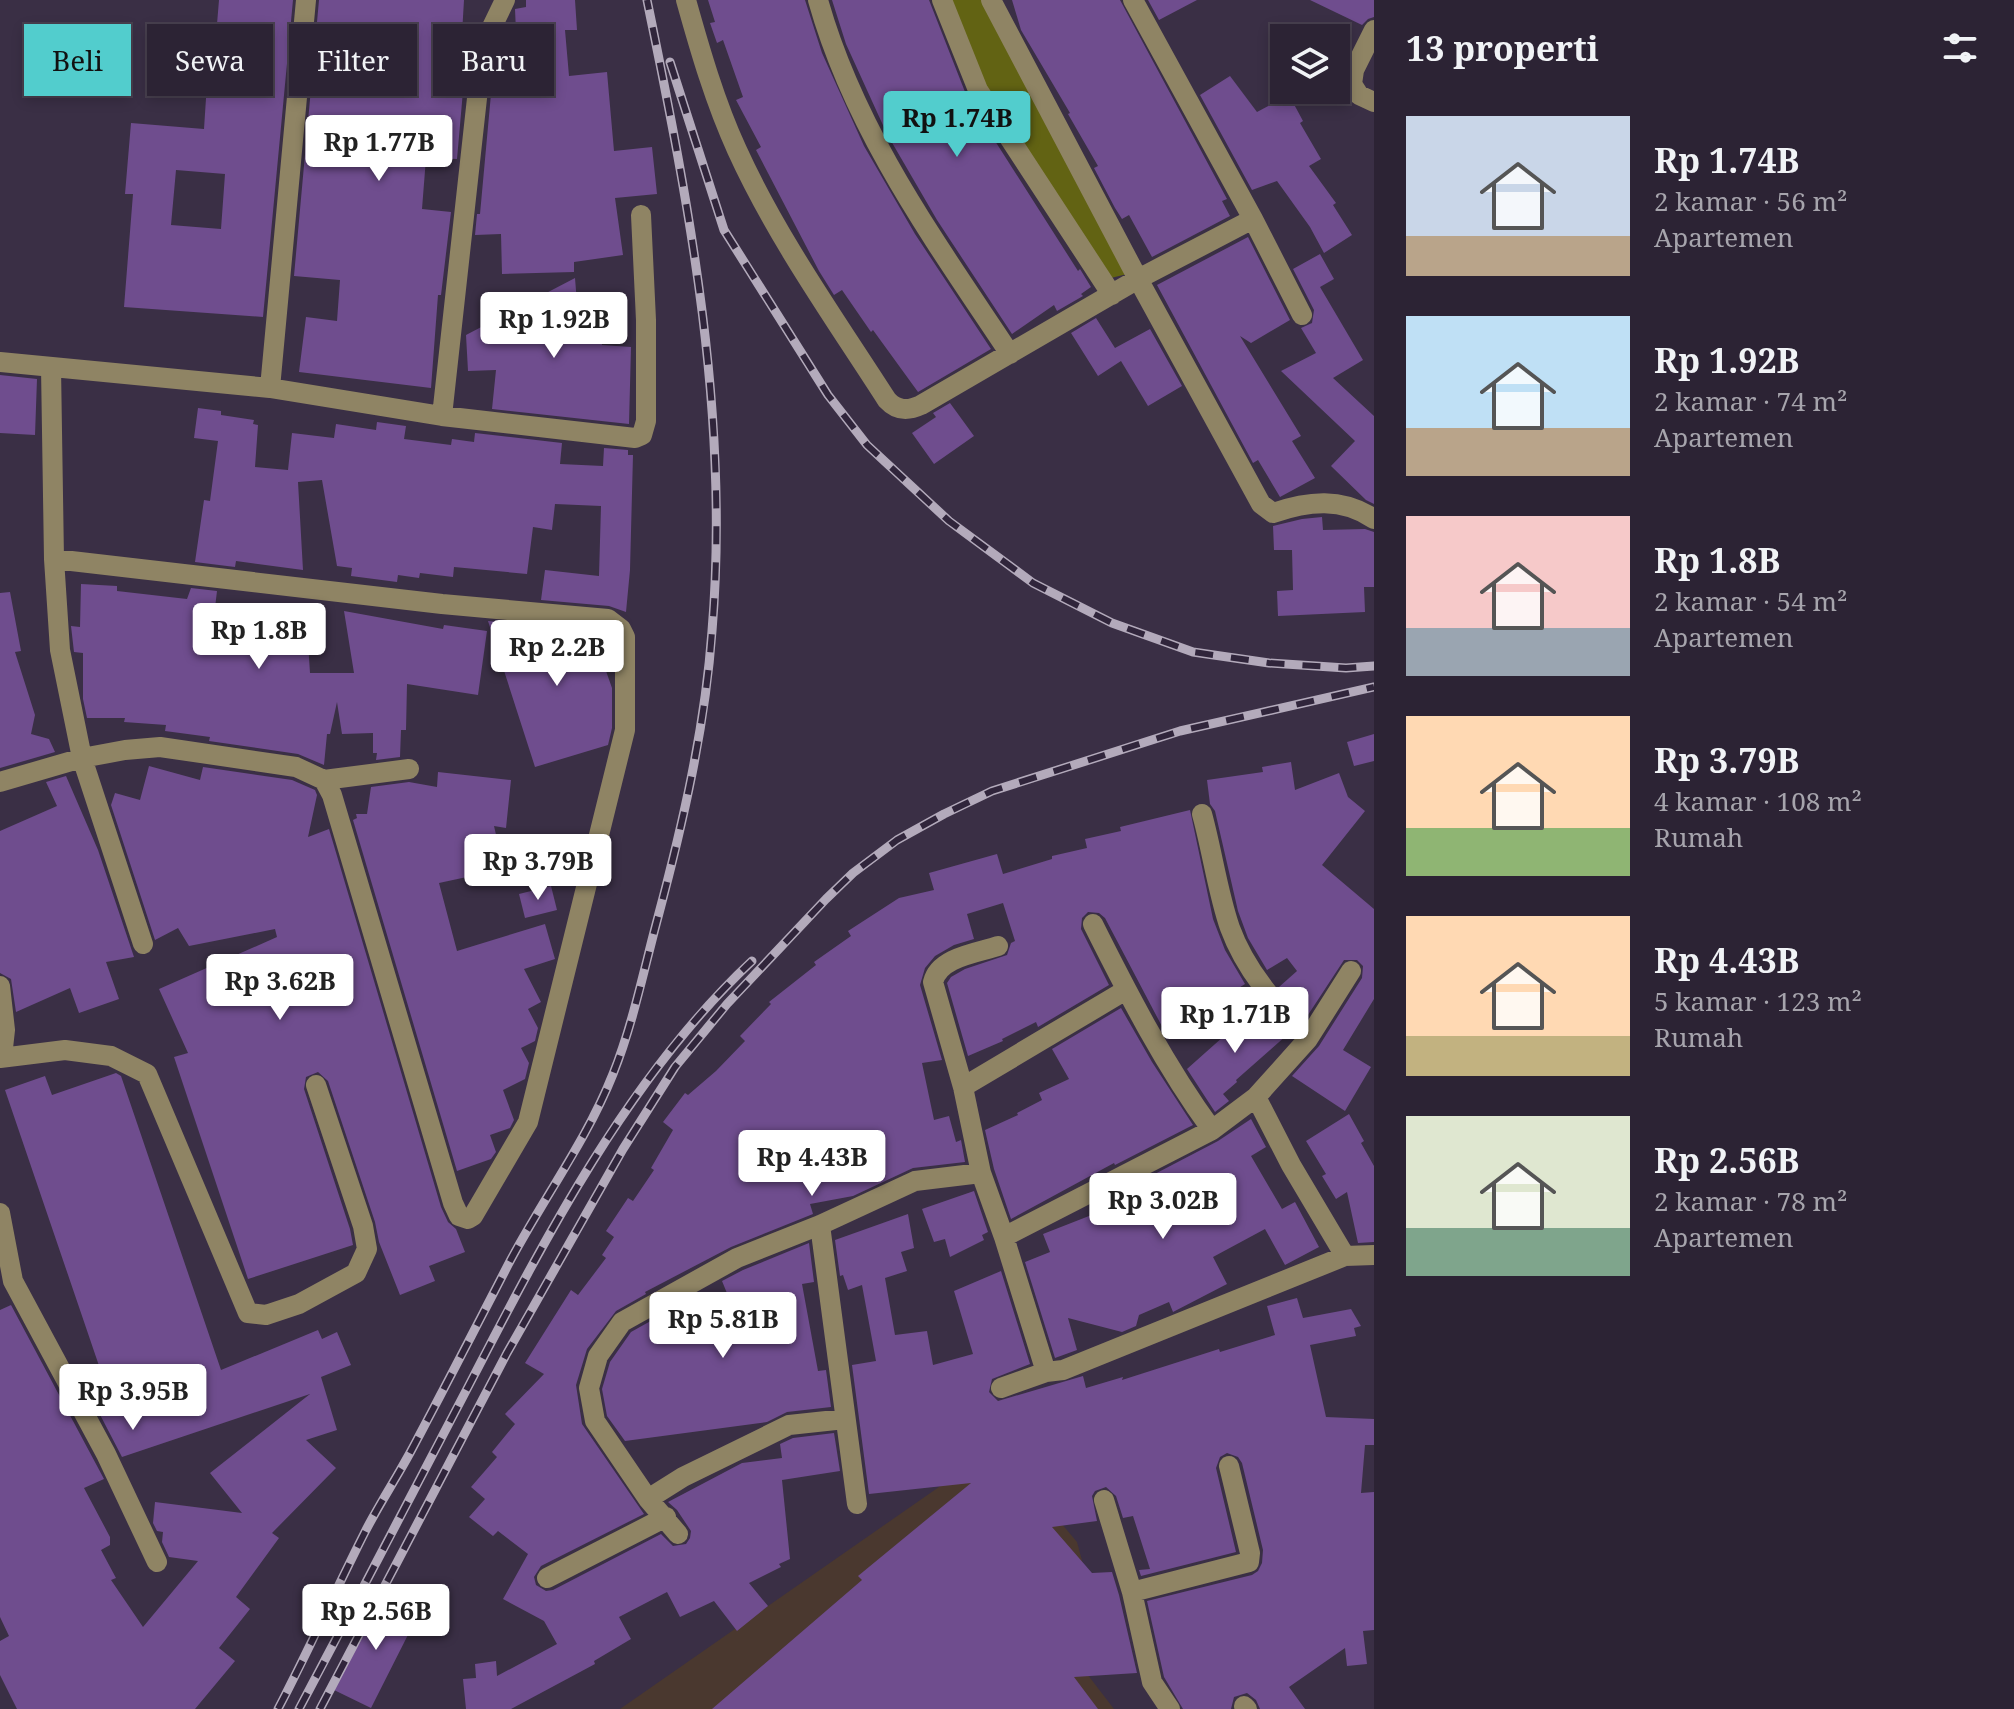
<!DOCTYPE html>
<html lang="id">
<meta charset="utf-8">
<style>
:root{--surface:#2c2334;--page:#382f40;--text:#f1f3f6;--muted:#a6a4ac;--line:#48404f;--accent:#52cdcd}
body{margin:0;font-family:"Noto Serif",serif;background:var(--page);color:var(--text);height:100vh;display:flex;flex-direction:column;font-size:30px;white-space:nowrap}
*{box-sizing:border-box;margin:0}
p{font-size:26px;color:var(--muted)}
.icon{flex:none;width:44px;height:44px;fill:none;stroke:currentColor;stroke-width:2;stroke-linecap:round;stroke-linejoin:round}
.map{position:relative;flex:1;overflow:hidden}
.panel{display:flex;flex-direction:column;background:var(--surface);width:640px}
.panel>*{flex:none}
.hud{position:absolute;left:24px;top:24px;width:760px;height:72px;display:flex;gap:16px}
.tools{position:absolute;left:1270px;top:24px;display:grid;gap:16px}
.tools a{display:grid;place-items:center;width:80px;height:80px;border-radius:0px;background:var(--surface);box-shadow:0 4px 12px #0003,0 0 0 2px var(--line);font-size:40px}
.price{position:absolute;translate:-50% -68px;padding:0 18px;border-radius:8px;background:#fff;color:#222;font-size:26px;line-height:52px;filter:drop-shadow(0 2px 4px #0008)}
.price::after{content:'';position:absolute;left:50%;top:48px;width:24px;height:18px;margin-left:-12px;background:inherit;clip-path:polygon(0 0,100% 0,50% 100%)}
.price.active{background:var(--accent);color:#111}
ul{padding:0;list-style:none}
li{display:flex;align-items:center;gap:24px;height:200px;padding:0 32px}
li span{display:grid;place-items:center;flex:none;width:224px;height:160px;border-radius:0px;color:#555}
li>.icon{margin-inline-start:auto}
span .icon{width:96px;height:96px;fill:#fffc;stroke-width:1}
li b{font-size:34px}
h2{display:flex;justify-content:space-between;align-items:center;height:96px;padding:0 32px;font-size:34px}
.chip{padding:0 28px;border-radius:0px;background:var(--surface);box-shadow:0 4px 12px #0003,0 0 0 2px var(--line);font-size:28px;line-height:72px}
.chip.active{background:var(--accent);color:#111}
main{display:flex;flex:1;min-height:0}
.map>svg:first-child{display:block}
</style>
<main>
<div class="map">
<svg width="1374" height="1709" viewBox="0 0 1374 1709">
<rect width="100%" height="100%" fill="#3a2f45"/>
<path fill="#4a382f" d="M 1009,1461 L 1077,1542 L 1083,1564 L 1038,1610 L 1114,1709 L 620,1709 L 972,1464 Z"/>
<path fill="#626313" d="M 944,0 L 982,0 L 1127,274 L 1111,278 L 975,76 Z"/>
<path fill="#6f4d8e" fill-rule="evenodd" d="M 219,0 L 293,0 L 263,317 L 124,307 L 133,194 L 125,194 L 131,123 L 204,129 L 207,83 L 212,84 ZM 176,170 L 225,174 L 221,229 L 171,225 Z
M 319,0 L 464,0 L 462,34 L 468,34 L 457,159 L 426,158 L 422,209 L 451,212 L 441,295 L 438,295 L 431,388 L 299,372 L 306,317 L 337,321 L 340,280 L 294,276 Z
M 526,0 L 575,0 L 577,30 L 565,30 L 569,76 L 607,72 L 614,151 L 652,147 L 657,194 L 615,198 L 623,255 L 574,262 L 574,272 L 502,274 L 501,234 L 475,235 L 477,214 L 480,214 L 491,94 L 532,91 L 526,32 L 516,32 L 515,9 L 526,7 Z
M 708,0 L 805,0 L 822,53 L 864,146 L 915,234 L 991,349 L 918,392 L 873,330 L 871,332 L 842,290 L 834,295 L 819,271 L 756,150 L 761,147 L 736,100 L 743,97 L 723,40 L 717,43 L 710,23 L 715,22 Z
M 832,0 L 929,0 L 967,97 L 1078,271 L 1080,269 L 1091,287 L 1081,294 L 1083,296 L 1057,311 L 1054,305 L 1012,334 L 937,220 L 887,134 L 846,44 Z
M 1012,0 L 1120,0 L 1227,199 L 1222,201 L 1230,216 L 1152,257 L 1129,215 L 1122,219 L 1115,208 L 1094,168 L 1098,166 L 1068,114 L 1070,113 L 1021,30 Z
M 1148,0 L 1197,0 L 1159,20 Z
M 1310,0 L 1374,0 L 1374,17 L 1368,19 L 1362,25 Z
M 1230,76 L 1257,112 L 1289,95 L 1303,121 L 1300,123 L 1321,159 L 1309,166 L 1336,203 L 1333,205 L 1352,235 L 1324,253 L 1310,227 L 1277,181 L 1252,190 L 1200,95 Z
M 1248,237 L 1290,320 L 1251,343 L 1240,336 L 1301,436 L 1292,441 L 1315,478 L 1280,497 L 1258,460 L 1253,463 L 1157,285 Z
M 1320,254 L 1334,279 L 1320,287 L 1363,360 L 1333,378 L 1374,416 L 1374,504 L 1366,500 L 1331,466 L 1355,441 L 1281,371 L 1316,353 L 1301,328 L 1312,323 L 1314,310 L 1293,269 Z
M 575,278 L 577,303 L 599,301 L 602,345 L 631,347 L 629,424 L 492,409 L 496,370 L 468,371 L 466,335 Z
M 1096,318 L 1115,348 L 1150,329 L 1182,386 L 1148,406 L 1121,361 L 1098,376 L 1071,333 Z
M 0,375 L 37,379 L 35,435 L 0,433 Z
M 950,403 L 974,436 L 934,464 L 912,433 L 936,417 L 933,413 Z
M 198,408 L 221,411 L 221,415 L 254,420 L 253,424 L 258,425 L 255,467 L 288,470 L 292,433 L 334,438 L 336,424 L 376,430 L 377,422 L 406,426 L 404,439 L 451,445 L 452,439 L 474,442 L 475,433 L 562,443 L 560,464 L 603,466 L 604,448 L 628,450 L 628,455 L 633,455 L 630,570 L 626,612 L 609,606 L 541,600 L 545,570 L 599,576 L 601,506 L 555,504 L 552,530 L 533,527 L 527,574 L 454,567 L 453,577 L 420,573 L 419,578 L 398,575 L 397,582 L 351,576 L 352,568 L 337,566 L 322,480 L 298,482 L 303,570 L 236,561 L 235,567 L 195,562 L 204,500 L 210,501 L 218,441 L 194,438 Z
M 1322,517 L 1323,530 L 1365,529 L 1374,532 L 1374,587 L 1364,587 L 1365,612 L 1278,616 L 1277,591 L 1293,590 L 1292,550 L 1274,550 L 1273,526 L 1302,519 Z
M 81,584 L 117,586 L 117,591 L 187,599 L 191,588 L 217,591 L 214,616 L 306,611 L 310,673 L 354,673 L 344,611 L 443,629 L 444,625 L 487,631 L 478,695 L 407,684 L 406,730 L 401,730 L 400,757 L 376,760 L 377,753 L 373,753 L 373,733 L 342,734 L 337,702 L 330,734 L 327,734 L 324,765 L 298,754 L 209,741 L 210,737 L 165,731 L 166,725 L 124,722 L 125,718 L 87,718 L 83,699 L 83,653 L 74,652 L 71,626 L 80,627 Z
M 10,592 L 21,651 L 15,652 L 35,715 L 31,734 L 49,739 L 55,752 L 0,768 L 0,593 Z
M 488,621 L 592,631 L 593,653 L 612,651 L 612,670 L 606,671 L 612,688 L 612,728 L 608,745 L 535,767 Z
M 1374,734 L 1374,761 L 1354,766 L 1347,742 Z
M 1291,762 L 1295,790 L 1339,773 L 1348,797 L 1365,811 L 1322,865 L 1374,909 L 1374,999 L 1343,1050 L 1371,1067 L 1345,1111 L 1292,1076 L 1319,1046 L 1362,978 L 1363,966 L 1357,960 L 1344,960 L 1306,1018 L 1279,987 L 1297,971 L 1287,958 L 1267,970 L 1248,938 L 1238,911 L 1215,811 L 1210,804 L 1207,780 L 1263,772 L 1262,767 Z
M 149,766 L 200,780 L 203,767 L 292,780 L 315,790 L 317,795 L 308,837 L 329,829 L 441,1207 L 448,1222 L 456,1229 L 465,1252 L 429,1266 L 435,1281 L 400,1295 L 379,1242 L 375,1222 L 328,1081 L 318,1072 L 306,1077 L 304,1089 L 350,1229 L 353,1245 L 248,1279 L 174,1057 L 188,1053 L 159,989 L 277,937 L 275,929 L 189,946 L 178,928 L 155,940 L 111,805 L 115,793 L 140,800 Z
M 438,772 L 511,780 L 506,828 L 494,826 L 504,869 L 439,883 L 457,951 L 545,924 L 555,959 L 524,969 L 541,1002 L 528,1009 L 538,1028 L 535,1041 L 521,1048 L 529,1063 L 525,1079 L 503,1090 L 514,1120 L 510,1128 L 490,1135 L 496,1152 L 491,1159 L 457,1171 L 353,820 L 357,818 L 356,814 L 367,814 L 371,787 L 409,782 L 437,787 Z
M 66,776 L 98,850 L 134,957 L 106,962 L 119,999 L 79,1013 L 70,988 L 16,1012 L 11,979 L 0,973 L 0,831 L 57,806 L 46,782 Z
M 1190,810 L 1213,919 L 1225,950 L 1245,984 L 1166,1034 L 1105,918 L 1099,913 L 1088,912 L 1082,918 L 1081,929 L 1109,985 L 1038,1027 L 1036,1022 L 1002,1039 L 1003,1041 L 968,1056 L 947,983 L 951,977 L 965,969 L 1007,955 L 1011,943 L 1015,941 L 1003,903 L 967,914 L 974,939 L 954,945 L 935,956 L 925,968 L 920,985 L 942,1060 L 922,1063 L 934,1120 L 949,1116 L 956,1142 L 961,1140 L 965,1162 L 913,1168 L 853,1196 L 810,1204 L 813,1214 L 731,1247 L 645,1292 L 646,1294 L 616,1311 L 587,1349 L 576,1385 L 582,1424 L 644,1514 L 541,1566 L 534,1577 L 536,1585 L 546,1591 L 553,1590 L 661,1534 L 673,1546 L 686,1544 L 690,1538 L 691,1531 L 677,1510 L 668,1502 L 742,1463 L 782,1458 L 780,1444 L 793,1438 L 834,1433 L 840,1471 L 782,1480 L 790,1559 L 779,1564 L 781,1567 L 749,1583 L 768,1606 L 737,1631 L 714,1601 L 680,1617 L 667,1592 L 619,1617 L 631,1639 L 594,1661 L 595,1664 L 511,1709 L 466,1709 L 463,1679 L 476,1678 L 475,1664 L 496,1661 L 497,1676 L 557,1644 L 544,1621 L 503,1599 L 528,1554 L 498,1531 L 493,1536 L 469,1517 L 485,1499 L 471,1487 L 497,1457 L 492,1452 L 515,1424 L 505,1414 L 544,1374 L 525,1363 L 571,1290 L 578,1295 L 606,1258 L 602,1255 L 614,1237 L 606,1231 L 628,1198 L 633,1201 L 654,1170 L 651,1168 L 673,1130 L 663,1122 L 685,1093 L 688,1095 L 716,1071 L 745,1041 L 740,1036 L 771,1004 L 769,1002 L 816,965 L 814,962 L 851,936 L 848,931 L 899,898 L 934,890 L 929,873 L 997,854 L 1003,874 L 1052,859 L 1052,856 L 1087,848 L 1085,839 L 1121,831 L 1120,827 Z
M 551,886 L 557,910 L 525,918 L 519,894 Z
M 1260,1004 L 1287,1035 L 1236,1080 L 1237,1082 L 1223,1094 L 1229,1101 L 1215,1112 L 1187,1069 Z
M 1121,1008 L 1152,1062 L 1193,1125 L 1115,1165 L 1114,1163 L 1011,1219 L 994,1169 L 985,1130 L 1018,1115 L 1017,1113 L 1042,1100 L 1039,1093 L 1069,1079 L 1052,1049 Z
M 116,1073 L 121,1076 L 221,1370 L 318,1330 L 322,1339 L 337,1332 L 351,1365 L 321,1377 L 337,1430 L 306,1440 L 336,1468 L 272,1533 L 279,1538 L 236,1597 L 250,1609 L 219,1648 L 235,1661 L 195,1709 L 17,1709 L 0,1675 L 0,1641 L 9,1636 L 0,1617 L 0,1310 L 11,1305 L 104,1479 L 84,1488 L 110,1537 L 110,1545 L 101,1550 L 116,1578 L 111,1580 L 143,1627 L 198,1561 L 169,1557 L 162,1542 L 163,1532 L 157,1531 L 153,1523 L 155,1502 L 242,1513 L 210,1473 L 310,1394 L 122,1457 L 95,1405 L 110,1398 L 5,1090 L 45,1076 L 52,1095 Z
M 1349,1114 L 1364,1141 L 1361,1143 L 1374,1166 L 1374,1242 L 1358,1243 L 1347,1192 L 1336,1199 L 1322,1176 L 1326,1174 L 1306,1141 Z
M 1251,1119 L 1266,1147 L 1251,1156 L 1282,1209 L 1295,1202 L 1319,1247 L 1285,1265 L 1265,1229 L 1213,1257 L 1227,1284 L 1173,1312 L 1169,1302 L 1139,1315 L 1136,1326 L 1122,1332 L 1068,1318 L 1077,1350 L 1055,1358 L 1025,1262 L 1050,1252 L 1043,1234 L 1135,1198 L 1128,1188 L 1218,1141 Z
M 974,1191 L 988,1232 L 982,1235 L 984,1240 L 950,1257 L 945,1239 L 934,1242 L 922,1209 Z
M 908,1214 L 914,1248 L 901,1252 L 907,1271 L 885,1278 L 895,1335 L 927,1331 L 933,1365 L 973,1354 L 954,1291 L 1001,1271 L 1030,1364 L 992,1379 L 989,1392 L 998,1401 L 1083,1376 L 1086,1388 L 1123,1377 L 1122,1380 L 1219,1349 L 1220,1352 L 1275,1335 L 1267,1306 L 1297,1298 L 1303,1318 L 1351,1309 L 1361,1326 L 1354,1328 L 1356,1336 L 1310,1345 L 1326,1417 L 1374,1419 L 1374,1445 L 1365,1445 L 1361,1493 L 1374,1492 L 1374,1630 L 1363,1631 L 1367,1664 L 1347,1666 L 1345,1648 L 1289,1687 L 1305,1709 L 1260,1709 L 1256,1700 L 1247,1693 L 1234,1697 L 1231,1709 L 1183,1709 L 1164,1677 L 1147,1601 L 1252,1575 L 1258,1571 L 1262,1563 L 1263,1550 L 1242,1463 L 1238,1457 L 1227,1453 L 1220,1457 L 1216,1468 L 1236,1552 L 1141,1576 L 1139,1570 L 1150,1569 L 1133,1516 L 1123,1518 L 1116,1496 L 1106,1487 L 1095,1491 L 1092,1496 L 1097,1521 L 1052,1527 L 1092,1573 L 1112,1572 L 1119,1595 L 1137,1673 L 1074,1677 L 1098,1709 L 712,1709 L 862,1580 L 858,1576 L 971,1483 L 869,1494 L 852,1365 L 876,1361 L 862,1285 L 848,1290 L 843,1275 L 840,1276 L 835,1240 Z
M 809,1243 L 814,1282 L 802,1284 L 818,1371 L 826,1370 L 831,1407 L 787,1412 L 767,1422 L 625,1441 L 607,1416 L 602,1389 L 610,1362 L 631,1332 L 665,1313 L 691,1340 L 721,1330 L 714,1310 L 731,1303 L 722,1281 L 743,1270 Z
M 382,1596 L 418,1615 L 371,1708 L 334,1690 Z"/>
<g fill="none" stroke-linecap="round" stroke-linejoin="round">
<path stroke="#8f8464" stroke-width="20" d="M 686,0 C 700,50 715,102 737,150 C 777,238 835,319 887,400 C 897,411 908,411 921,405 L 1138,279 L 1253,219 L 1133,0
M 818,0 C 855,132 935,241 1010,354
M 942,0 L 978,90 L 1112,295
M 991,0 L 1138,279 L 1261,504 L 1273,513 C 1308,501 1342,497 1374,519
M 1374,30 L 1354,70 L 1352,84 L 1359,95 L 1374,102
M 1253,219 L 1302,315
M 0,362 L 270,388 L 442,416 L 635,438 L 642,435 L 646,421 L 646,320 L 641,215
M 270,388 L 306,0
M 442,416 L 480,71 L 490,31 L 505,0
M 54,559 L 60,650 L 82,758 L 143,944
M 324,780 L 409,769
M 0,782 L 82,758 L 125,750 L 160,747 L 296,767 L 324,780 L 332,795 L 453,1203 L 459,1216 L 468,1219 L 473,1216 L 528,1122 L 625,730 L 625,637 L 621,629 L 608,619 L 442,604 L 54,559 L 51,367
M 1202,814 C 1212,850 1218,894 1230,928 C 1246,972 1277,1005 1308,1039
M 1093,924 C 1128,994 1165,1066 1212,1130
M 998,946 C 977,953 939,957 933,982 L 963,1087 L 981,1173 L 1004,1237
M 1351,971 L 1308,1039 L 1256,1097 L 1212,1130 L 1004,1237 L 1046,1372 L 1063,1370 L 1345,1256 L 1374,1255
M 0,986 L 5,1030 L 2,1057
M 0,1058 L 65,1050 L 111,1056 L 147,1074 L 248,1313 L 266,1315 L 299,1304 L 356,1273 L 367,1249 L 363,1226 L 316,1085
M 963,1087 L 1126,990
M 1256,1097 L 1291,1165 L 1345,1256
M 0,1213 L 13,1281 L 106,1454 L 157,1562
M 820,1225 L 857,1504
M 1001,1388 L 1046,1372
M 648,1499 L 683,1477 L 789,1425 L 845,1419
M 1104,1500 L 1132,1592 L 1152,1682 L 1170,1709
M 678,1534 L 648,1499 L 595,1421 L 589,1388 L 598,1356 L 622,1322 L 737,1258 L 820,1225 L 915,1181 L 981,1173
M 547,1578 L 666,1517
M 1132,1592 L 1249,1562 L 1250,1553 L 1229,1466
M 1244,1706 L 1247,1709"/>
<defs>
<path id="rail" d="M 670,62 L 724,230 L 828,395 L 867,445 L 949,521 L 1033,583 L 1112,623 L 1193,652 L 1269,663 L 1346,668 L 1374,666
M 278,1709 C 309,1650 336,1589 366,1530 C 380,1503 397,1477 411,1451 C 444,1389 476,1327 508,1265 C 542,1200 586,1142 613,1074 C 633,1024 644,969 658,917 C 683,823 705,728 712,631 C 730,418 690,208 647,0
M 299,1709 C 356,1602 412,1494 468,1387 C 545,1238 629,1076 752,961
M 320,1709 L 507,1353 L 623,1149 L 675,1067 L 727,1004 L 826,899 L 853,873 L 897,840 L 944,814 L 992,791 L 1180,731 L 1374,687"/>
</defs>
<use href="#rail" stroke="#b3aabb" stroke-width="9"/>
<use href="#rail" stroke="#30253b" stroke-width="6" stroke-dasharray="18" stroke-linecap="butt"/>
</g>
</svg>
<div class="tools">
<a><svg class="icon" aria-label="layers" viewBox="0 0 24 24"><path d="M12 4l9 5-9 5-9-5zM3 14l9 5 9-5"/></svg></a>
</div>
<b class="price active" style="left:957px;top:159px">Rp 1.74B</b>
<b class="price" style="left:379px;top:183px">Rp 1.77B</b>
<b class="price" style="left:554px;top:360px">Rp 1.92B</b>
<b class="price" style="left:259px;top:671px">Rp 1.8B</b>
<b class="price" style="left:557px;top:688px">Rp 2.2B</b>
<b class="price" style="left:538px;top:902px">Rp 3.79B</b>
<b class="price" style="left:280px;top:1022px">Rp 3.62B</b>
<b class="price" style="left:1235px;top:1055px">Rp 1.71B</b>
<b class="price" style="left:812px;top:1198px">Rp 4.43B</b>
<b class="price" style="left:1163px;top:1241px">Rp 3.02B</b>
<b class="price" style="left:723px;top:1360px">Rp 5.81B</b>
<b class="price" style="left:133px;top:1432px">Rp 3.95B</b>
<b class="price" style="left:376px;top:1652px">Rp 2.56B</b>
<div class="hud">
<a class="chip active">Beli</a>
<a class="chip">Sewa</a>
<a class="chip">Filter</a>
<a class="chip">Baru</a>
</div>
</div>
<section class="panel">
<h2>13 properti<svg class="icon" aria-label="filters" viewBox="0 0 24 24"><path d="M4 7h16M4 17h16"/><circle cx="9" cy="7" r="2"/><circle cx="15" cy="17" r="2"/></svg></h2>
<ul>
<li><span style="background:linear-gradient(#c9d6e8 75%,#b9a48a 0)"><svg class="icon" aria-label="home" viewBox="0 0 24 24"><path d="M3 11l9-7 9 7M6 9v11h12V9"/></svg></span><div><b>Rp 1.74B</b><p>2 kamar · 56 m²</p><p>Apartemen</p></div></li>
<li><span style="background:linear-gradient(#bfe0f5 70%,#b9a48a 0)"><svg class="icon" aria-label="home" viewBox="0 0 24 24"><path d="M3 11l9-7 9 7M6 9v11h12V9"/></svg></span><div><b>Rp 1.92B</b><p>2 kamar · 74 m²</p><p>Apartemen</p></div></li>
<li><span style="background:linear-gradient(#f6c9c9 70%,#9aa5b1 0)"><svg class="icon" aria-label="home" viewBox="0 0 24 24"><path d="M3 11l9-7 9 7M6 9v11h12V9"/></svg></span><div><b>Rp 1.8B</b><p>2 kamar · 54 m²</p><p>Apartemen</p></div></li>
<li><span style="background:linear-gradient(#ffd9b3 70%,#8fb573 0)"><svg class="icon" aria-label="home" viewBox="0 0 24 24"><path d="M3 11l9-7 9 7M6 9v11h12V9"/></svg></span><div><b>Rp 3.79B</b><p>4 kamar · 108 m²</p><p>Rumah</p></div></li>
<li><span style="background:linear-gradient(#ffd9b3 75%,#c2b280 0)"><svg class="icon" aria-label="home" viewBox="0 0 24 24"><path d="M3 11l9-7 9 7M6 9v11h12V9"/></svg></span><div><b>Rp 4.43B</b><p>5 kamar · 123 m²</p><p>Rumah</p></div></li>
<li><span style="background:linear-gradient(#dfe7d0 70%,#7fa58c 0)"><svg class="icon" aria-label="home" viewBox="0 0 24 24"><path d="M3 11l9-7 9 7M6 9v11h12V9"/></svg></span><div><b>Rp 2.56B</b><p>2 kamar · 78 m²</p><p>Apartemen</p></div></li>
</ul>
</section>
</main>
